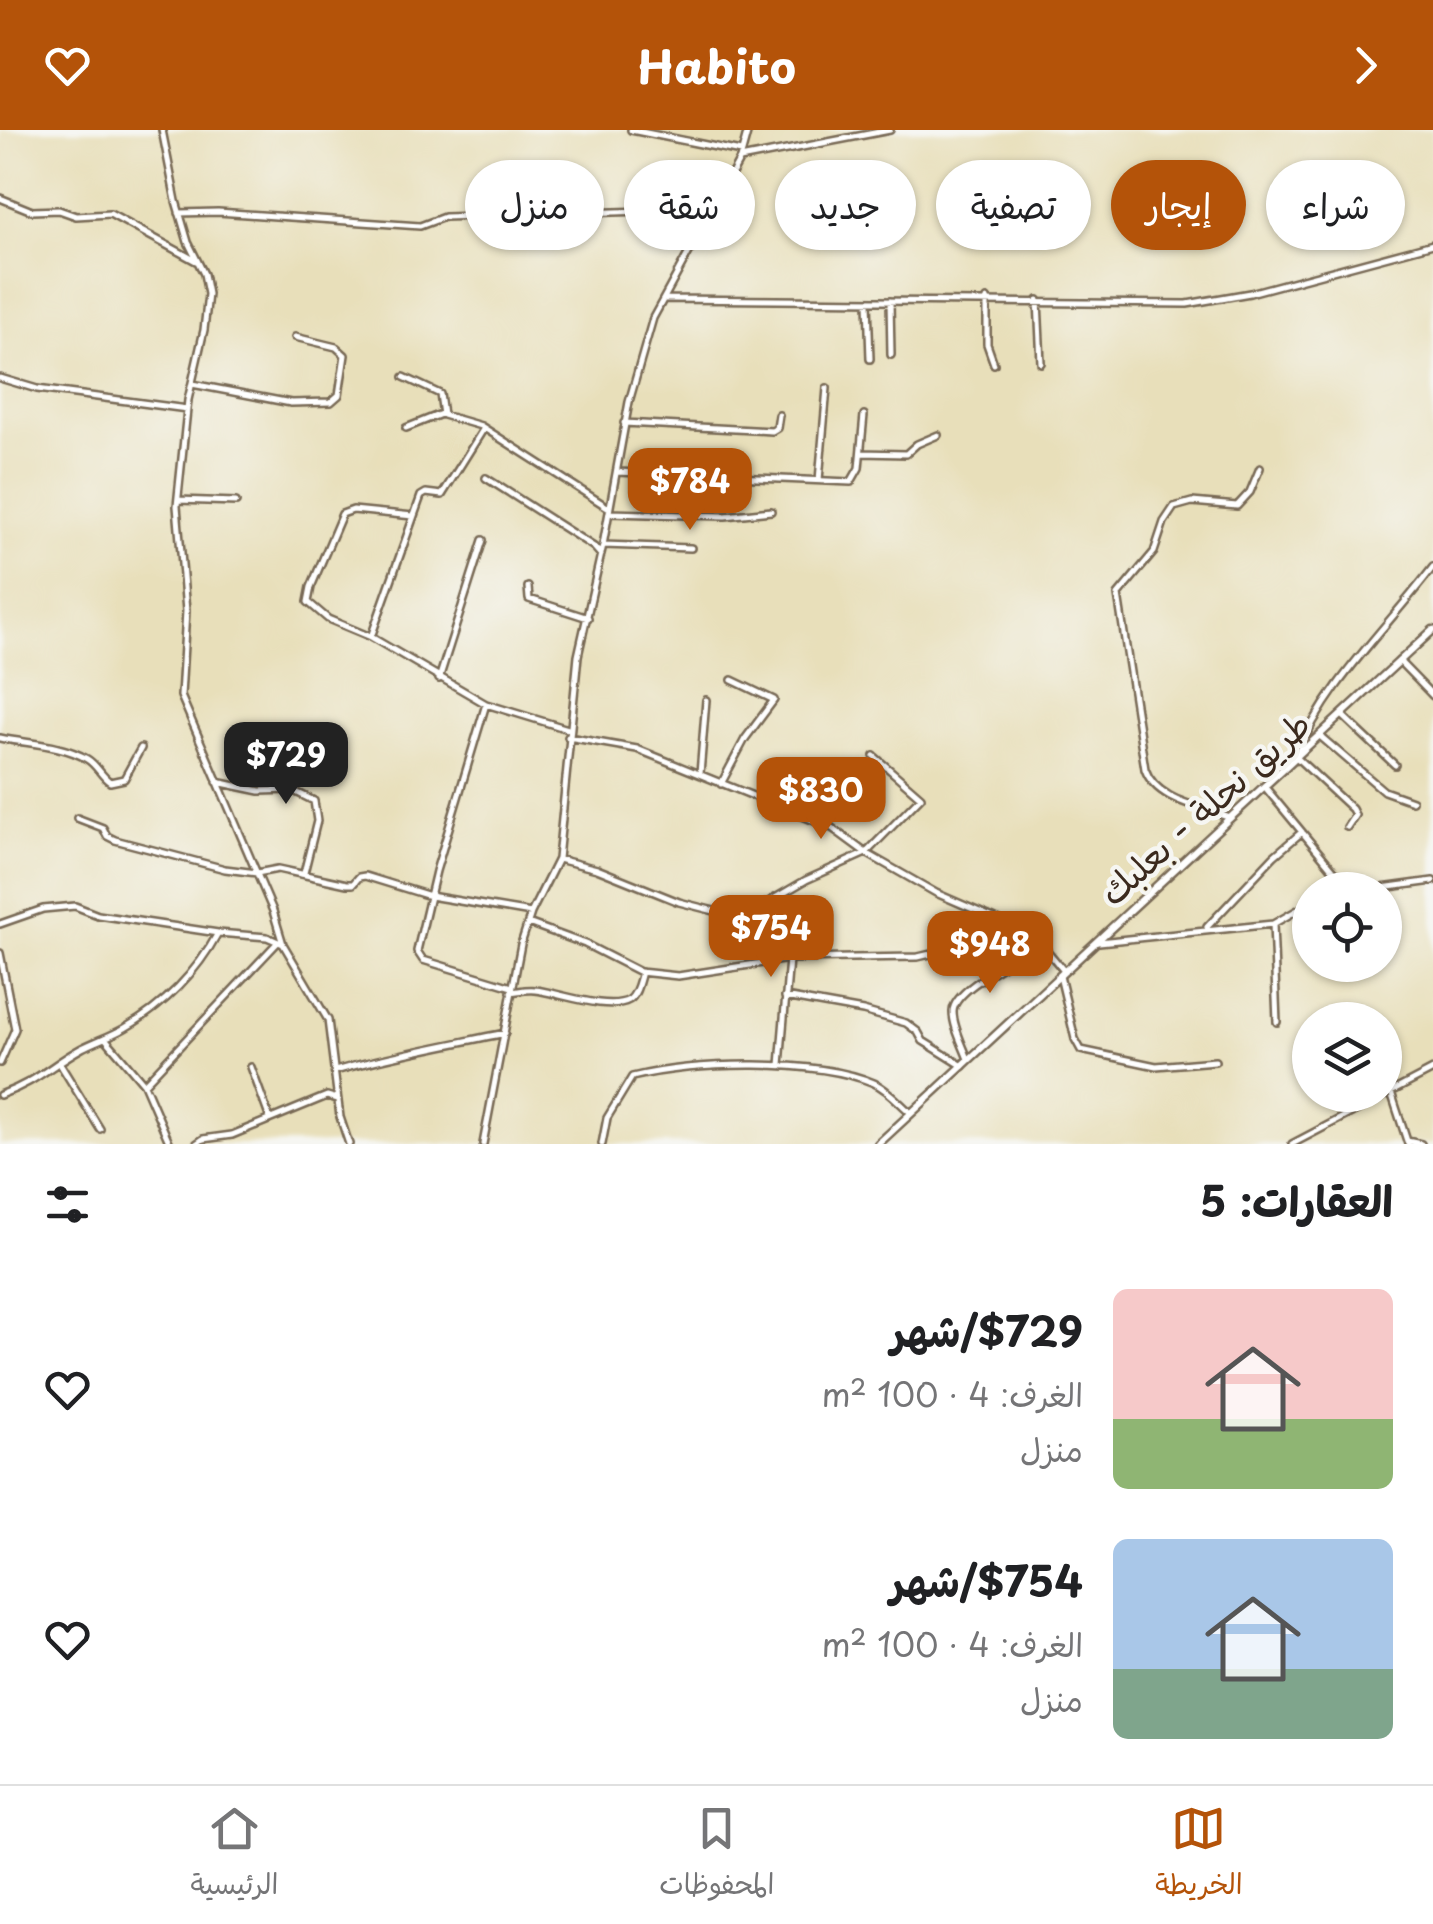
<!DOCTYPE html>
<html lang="ar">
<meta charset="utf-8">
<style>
:root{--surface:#fff;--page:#f6f6f6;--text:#202124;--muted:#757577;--line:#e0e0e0;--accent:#b45309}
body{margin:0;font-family:"Playpen Sans","Playpen Sans Arabic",sans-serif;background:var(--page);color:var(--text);direction:rtl;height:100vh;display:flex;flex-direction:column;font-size:38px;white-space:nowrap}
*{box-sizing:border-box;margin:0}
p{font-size:32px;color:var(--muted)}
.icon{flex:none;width:55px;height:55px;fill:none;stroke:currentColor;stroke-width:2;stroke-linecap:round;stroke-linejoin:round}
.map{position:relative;height:1014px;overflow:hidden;direction:ltr}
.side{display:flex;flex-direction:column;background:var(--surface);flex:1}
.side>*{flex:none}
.guide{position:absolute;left:30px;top:30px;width:1375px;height:90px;direction:rtl;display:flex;gap:20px}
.fabs{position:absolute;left:1292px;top:742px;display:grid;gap:20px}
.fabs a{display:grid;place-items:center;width:110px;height:110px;border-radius:50%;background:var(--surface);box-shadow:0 2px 8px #0004;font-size:50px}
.price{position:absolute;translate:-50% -85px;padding:0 22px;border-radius:20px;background:var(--accent);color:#fff;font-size:32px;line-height:65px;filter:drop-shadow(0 2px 5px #0008)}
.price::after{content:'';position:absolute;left:50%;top:60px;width:30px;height:22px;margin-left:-15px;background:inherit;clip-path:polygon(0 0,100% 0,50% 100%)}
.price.selected{background:#222;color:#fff}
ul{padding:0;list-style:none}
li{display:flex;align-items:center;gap:30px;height:250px;padding:0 40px}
li span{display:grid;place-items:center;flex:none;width:280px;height:200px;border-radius:15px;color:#555}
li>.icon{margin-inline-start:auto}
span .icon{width:120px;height:120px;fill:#fffc;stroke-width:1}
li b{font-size:42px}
h2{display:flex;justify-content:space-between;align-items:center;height:120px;padding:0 40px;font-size:42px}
.tag{padding:0 35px;border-radius:45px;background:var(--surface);box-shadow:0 2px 8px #0004;font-size:35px;line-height:90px}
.tag.selected{background:var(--accent);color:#fff}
header{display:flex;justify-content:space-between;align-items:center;height:130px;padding:0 40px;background:var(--accent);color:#fff;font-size:45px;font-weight:700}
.tab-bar{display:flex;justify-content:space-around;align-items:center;height:140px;border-top:2px solid var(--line);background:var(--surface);font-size:28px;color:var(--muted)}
.tab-bar a{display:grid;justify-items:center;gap:5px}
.tab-bar .selected{color:var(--accent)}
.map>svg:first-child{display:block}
</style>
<header><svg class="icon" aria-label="forward" viewBox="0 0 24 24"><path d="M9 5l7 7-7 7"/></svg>Habito<svg class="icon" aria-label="heart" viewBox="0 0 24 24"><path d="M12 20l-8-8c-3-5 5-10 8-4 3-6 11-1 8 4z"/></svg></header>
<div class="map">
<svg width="1433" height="1014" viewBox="0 0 1433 1014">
<rect width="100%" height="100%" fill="#f6f6f2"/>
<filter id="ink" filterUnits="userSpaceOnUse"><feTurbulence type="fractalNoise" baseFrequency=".01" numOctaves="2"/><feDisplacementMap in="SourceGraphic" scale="20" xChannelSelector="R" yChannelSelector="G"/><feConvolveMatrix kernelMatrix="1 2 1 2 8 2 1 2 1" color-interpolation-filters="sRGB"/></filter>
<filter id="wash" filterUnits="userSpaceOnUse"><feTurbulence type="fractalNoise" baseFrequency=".0048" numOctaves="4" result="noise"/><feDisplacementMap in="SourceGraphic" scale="40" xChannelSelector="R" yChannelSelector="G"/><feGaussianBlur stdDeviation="2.25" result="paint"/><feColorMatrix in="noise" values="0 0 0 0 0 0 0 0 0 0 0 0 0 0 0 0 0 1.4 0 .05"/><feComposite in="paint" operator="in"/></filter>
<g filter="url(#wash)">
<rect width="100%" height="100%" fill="#e8dfba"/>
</g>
<g filter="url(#ink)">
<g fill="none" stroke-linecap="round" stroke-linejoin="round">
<defs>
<path id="minor" d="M 162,0 L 176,71 L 188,112 L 204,144 L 208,164 L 204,200 L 188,270 L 177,376 L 186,481 L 181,566 L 273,781 L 283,814 L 328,890 L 340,987 L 349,1014
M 631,0 L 741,22
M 740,29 L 890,0
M 0,68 L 32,81 L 59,80 L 76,86 L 110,84 L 196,131
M 179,83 L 218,82 L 420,96 L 444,87 L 714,79
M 666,169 L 1187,174 L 1250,163 L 1433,114
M 987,169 L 987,214 L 994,234
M 1038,170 L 1041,233
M 890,171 L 891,225
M 868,172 L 870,229
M 404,247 L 440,264 L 443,285 L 481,296 L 609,378
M 0,248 L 37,259 L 187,279
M 192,254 L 291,273 L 331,272 L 339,265 L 345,225 L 336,217 L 295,207
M 624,293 L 772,301 L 777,298 L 779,285
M 406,298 L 441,284
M 861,323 L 906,324 L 917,314 L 938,305
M 617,342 L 851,352 L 859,338 L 864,285
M 486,348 L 594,417 L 601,425
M 819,350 L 827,258
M 178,370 L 236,372
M 609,383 L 725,386 L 771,381
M 413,386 L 353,380 L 342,384 L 311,457 L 308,472 L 328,489 L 371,507 L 486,574 L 568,599
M 603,415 L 691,418
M 528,457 L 529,469 L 588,488
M 371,507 L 421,366 L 426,363 L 442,365 L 484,298
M 1399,531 L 1433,566
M 439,549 L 483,410
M 486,574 L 436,741 L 417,821 L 423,830 L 512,857
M 1342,585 L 1395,635
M 1320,606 L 1384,661 L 1412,671
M 568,607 L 637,619 L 832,698 L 866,723 L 936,763 L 1035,806 L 1064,841
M 0,608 C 28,614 62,614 87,629 C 97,635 101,646 110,652 L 124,649 L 141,618
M 700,644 L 706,570
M 217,652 L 260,661 L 292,660 L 314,671 L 317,691 L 304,743
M 721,654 L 745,609 L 774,570 L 732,550
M 1264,656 L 1350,760
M 77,688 L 103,698 L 107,706 L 115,710 L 225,739 L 257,743 L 278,739 L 347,754 L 353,754 L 359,747 L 365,746 L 430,766 L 531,783
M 1230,688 C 1200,676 1156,671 1145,639 L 1118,465 L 1154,422 L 1164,392 L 1174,377 L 1192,372 L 1237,376 L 1250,362 L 1260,338
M 1347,697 L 1355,685 L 1352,679 L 1296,627 C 1326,554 1386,499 1433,437
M 558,729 L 597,739 L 679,772 L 734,786 L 746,785 L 806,750 L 866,723 L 921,667 L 874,626
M 1367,760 L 1433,751
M 528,793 L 585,814 L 640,842 L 678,846 L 789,829 L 918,827 L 999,808 L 1013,799
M 0,794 L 43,779 L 75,776 L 98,785 L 218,803 L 267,807 L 283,814
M 1273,794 L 1277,892
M 1207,797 L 1274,726 L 1302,702
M 1099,812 L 1273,794 L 1310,773
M 0,823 L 15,899 L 0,933
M 1060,846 L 1075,909 L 1081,920 L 1156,936 L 1215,931
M 511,862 C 519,861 527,859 535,860 C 557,862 608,882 629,870 C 637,865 639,851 642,842
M 785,867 L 863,881 L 906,893 L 918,902 L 923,911 L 963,936
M 105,908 L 144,954 L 170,1014
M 968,929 C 963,915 953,897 953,882 C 953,858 1022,827 1041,813
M 60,934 L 100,999
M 780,935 L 789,829
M 251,937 L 270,989
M 335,941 C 391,925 448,915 505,903
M 144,954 L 277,813
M 1391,962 L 1408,1014
M 0,965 C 37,952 51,935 82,918 C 96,911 111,906 125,898 C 164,876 197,842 218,803
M 1407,1011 L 1421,1014
M 196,1014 L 203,1009 L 232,1005 L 327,966 L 337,969
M 483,1014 L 521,814 L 531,783 L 558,729 L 578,526 L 603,415 L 629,272 L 653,188 L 740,29 L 748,0
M 602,1014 L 607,988 L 632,947 C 694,932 815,928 874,953 C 889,960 899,973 911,983
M 1292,1014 L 1433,940"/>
<path id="tertiary" d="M 878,1014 L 1433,500"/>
</defs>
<use href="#minor" stroke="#786955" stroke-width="10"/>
<use href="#tertiary" stroke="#786955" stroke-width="11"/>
<use href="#minor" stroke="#fff" stroke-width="5"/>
<use href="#tertiary" stroke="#fff" stroke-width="6"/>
</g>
</g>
<g text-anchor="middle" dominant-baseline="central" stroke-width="9" stroke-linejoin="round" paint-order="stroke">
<g font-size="35" fill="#3b2a1e" stroke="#f6f6f2">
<text transform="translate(1204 677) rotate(-42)">طريق نحلة - بعلبك</text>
</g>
</g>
</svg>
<div class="fabs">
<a><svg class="icon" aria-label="locate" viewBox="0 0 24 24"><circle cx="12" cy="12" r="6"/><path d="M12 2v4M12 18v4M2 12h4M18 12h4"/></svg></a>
<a><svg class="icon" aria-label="layers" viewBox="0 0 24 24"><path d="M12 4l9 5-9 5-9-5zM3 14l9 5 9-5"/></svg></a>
</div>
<b class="price" style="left:690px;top:403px">$784</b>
<b class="price selected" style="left:286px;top:677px">$729</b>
<b class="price" style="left:821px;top:712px">$830</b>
<b class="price" style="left:771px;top:850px">$754</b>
<b class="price" style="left:990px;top:866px">$948</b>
<div class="guide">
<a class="tag">شراء</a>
<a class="tag selected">إيجار</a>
<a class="tag">تصفية</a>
<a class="tag">جديد</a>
<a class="tag">شقة</a>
<a class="tag">منزل</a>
</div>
</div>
<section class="side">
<h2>العقارات: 5<svg class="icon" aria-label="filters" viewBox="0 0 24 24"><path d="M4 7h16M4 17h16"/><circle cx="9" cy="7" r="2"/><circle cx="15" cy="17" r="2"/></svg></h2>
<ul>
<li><span style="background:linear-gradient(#f6c9c9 65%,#8fb573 0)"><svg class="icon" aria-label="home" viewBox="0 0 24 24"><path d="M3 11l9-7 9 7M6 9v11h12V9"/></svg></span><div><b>$729/شهر</b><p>الغرف: 4 · 100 m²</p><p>منزل</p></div><svg class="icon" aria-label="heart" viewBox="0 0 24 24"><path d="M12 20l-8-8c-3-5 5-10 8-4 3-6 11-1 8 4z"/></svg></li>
<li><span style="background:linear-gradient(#a9c7e8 65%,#7fa58c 0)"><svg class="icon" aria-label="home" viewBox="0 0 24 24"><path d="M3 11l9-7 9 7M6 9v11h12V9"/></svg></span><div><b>$754/شهر</b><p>الغرف: 4 · 100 m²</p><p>منزل</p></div><svg class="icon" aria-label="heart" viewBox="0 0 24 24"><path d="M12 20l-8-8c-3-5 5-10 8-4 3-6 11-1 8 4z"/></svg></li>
</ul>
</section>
<nav class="tab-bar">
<a class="selected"><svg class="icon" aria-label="map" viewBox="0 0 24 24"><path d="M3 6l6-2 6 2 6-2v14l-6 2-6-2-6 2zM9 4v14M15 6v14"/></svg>الخريطة</a>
<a><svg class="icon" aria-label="saved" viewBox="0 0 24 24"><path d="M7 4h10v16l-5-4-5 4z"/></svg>المحفوظات</a>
<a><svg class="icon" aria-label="home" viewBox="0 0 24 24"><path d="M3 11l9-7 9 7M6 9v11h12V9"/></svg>الرئيسية</a>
</nav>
